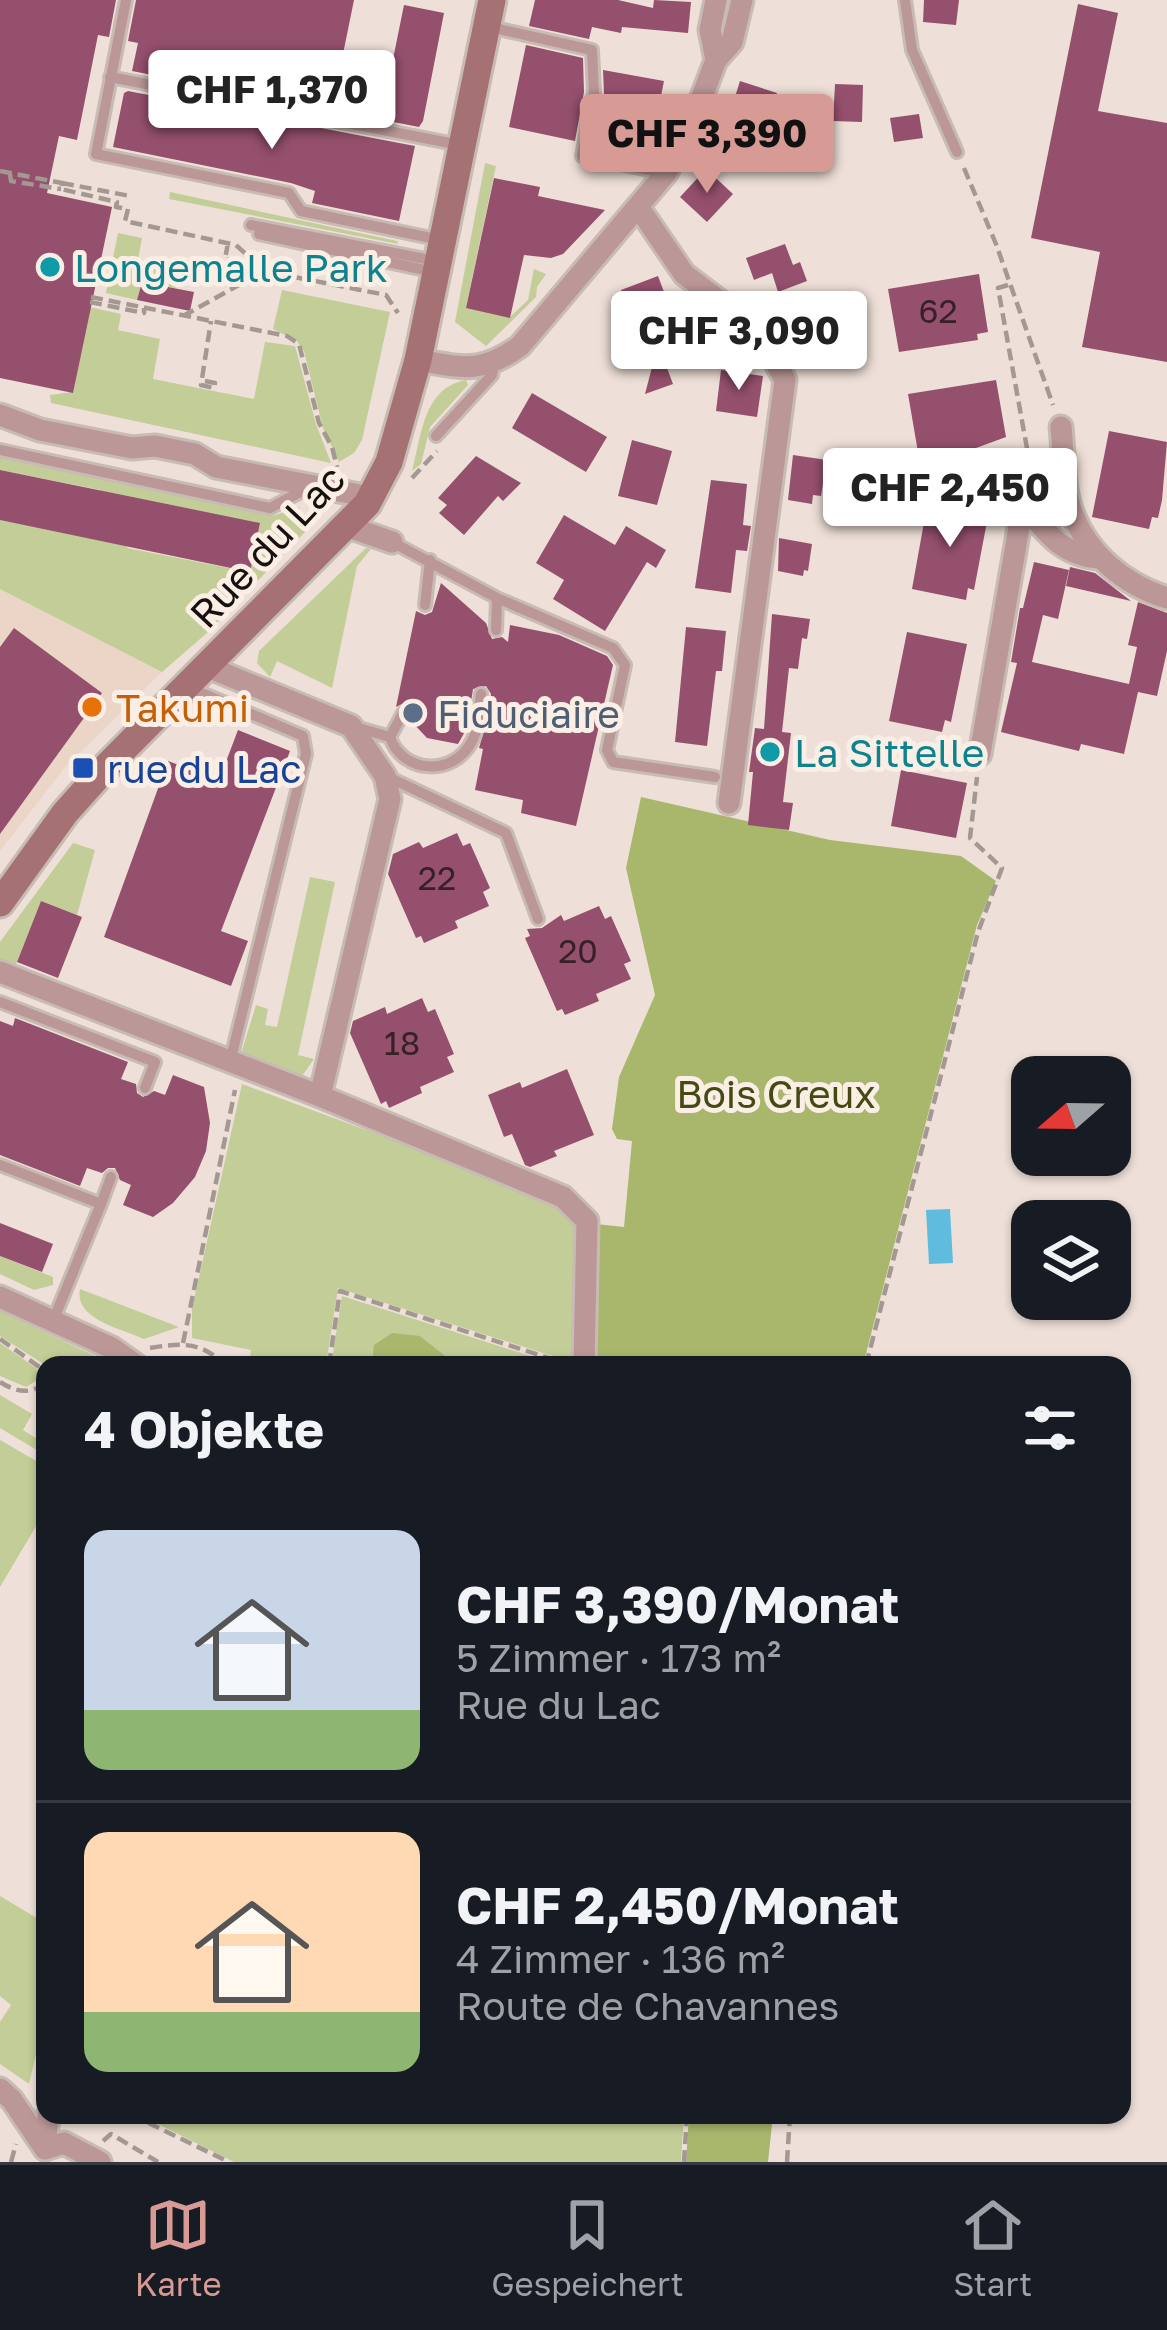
<!DOCTYPE html>
<html lang="de">
<meta charset="utf-8">
<style>
:root{--surface:#171b24;--page:#242831;--text:#f1f3f6;--muted:#9ea1a6;--line:#363941;--accent:#d89a94}
body{margin:0;font-family:"Golos Text",sans-serif;background:var(--page);color:var(--text);height:100vh;display:flex;flex-direction:column;font-size:45px;white-space:nowrap}
*{box-sizing:border-box;margin:0}
p{font-size:39px;color:var(--muted)}
.icon{flex:none;width:66px;height:66px;fill:none;stroke:currentColor;stroke-width:2;stroke-linecap:round;stroke-linejoin:round}
.map{position:relative;flex:1;overflow:hidden}
.details{position:absolute;left:36px;top:1356px;width:1095px;height:768px;display:flex;flex-direction:column;background:var(--surface);border-radius:24px;box-shadow:0 3px 9px #0004}
.details>*{flex:none}
.needle{width:78px;rotate:250deg}
.controls{position:absolute;left:1011px;top:1056px;display:grid;gap:24px}
.controls a{display:grid;place-items:center;width:120px;height:120px;border-radius:24px;background:var(--surface);box-shadow:0 3px 9px #0004;font-size:60px}
.price{position:absolute;translate:-50% -102px;padding:0 27px;border-radius:12px;background:#fff;color:#222;font-size:39px;line-height:78px;filter:drop-shadow(0 3px 6px #0008)}
.price::after{content:'';position:absolute;left:50%;top:72px;width:36px;height:27px;margin-left:-18px;background:inherit;clip-path:polygon(0 0,100% 0,50% 100%)}
.price.on{background:var(--accent);color:#111}
ul{padding:0;list-style:none}
li{display:flex;align-items:center;gap:36px;height:300px;padding:0 48px}
li+li{border-top:3px solid var(--line)}
li span{display:grid;place-items:center;flex:none;width:336px;height:240px;border-radius:24px;color:#555}
li>.icon{margin-inline-start:auto}
span .icon{width:144px;height:144px;fill:#fffc;stroke-width:1}
li b{font-size:51px}
h2{display:flex;justify-content:space-between;align-items:center;height:144px;padding:0 48px;font-size:51px}
.menu{display:flex;justify-content:space-around;align-items:center;height:168px;border-top:3px solid var(--line);background:var(--surface);font-size:33px;color:var(--muted)}
.menu a{display:grid;justify-items:center;gap:6px}
.menu .on{color:var(--accent)}
.map>svg:first-child{display:block}
</style>
<div class="map">
<svg width="1167" height="2162" viewBox="0 0 1167 2162">
<rect width="100%" height="100%" fill="#eee0d8"/>
<path fill="#ead5c7" d="M 0,589 L 162,672 L 66,766 L 0,851 Z"/>
<path fill="#c2cd97" fill-rule="evenodd" d="M 485,163 L 496,166 L 466,307 L 510,317 L 528,300 L 534,269 L 546,274 L 537,287 L 536,297 L 486,346 L 455,322 Z
M 170,192 L 397,241 L 398,244 L 169,199 Z
M 118,233 L 142,238 L 138,260 L 180,269 L 176,288 L 142,282 L 137,300 L 106,293 Z
M 282,290 L 390,312 L 362,440 L 354,453 L 339,462 L 323,428 L 304,351 L 297,341 L 273,329 Z
M 89,307 L 121,314 L 118,330 L 160,339 L 153,379 L 254,399 L 265,342 L 295,346 L 316,424 L 331,463 L 51,403 L 50,395 L 73,392 Z
M 466,380 L 468,385 L 430,427 L 421,464 L 412,471 C 422,435 423,388 466,380 Z
M 0,455 L 272,516 L 299,507 L 306,531 L 208,632 L 162,672 L 0,589 L 0,520 L 92,537 L 101,490 L 0,470 ZM 136,499 L 260,524 L 249,572 L 127,548 Z
M 366,548 L 371,549 L 357,566 L 332,688 L 277,661 L 270,677 L 257,663 L 259,651 Z
M 73,843 L 95,850 L 77,915 L 41,901 L 14,969 L 0,963 L 0,942 Z
M 310,877 L 335,882 L 298,1055 L 314,1059 L 302,1076 L 295,1079 L 239,1060 L 256,1005 L 268,1009 L 265,1025 L 277,1027 Z
M 242,1084 L 458,1164 L 565,1209 L 580,1223 L 578,1364 L 338,1288 L 326,1365 L 249,1365 L 251,1350 L 192,1338 L 192,1309 Z
M 0,1256 L 53,1277 L 53,1285 L 34,1290 L 0,1274 Z
M 80,1289 L 179,1327 L 144,1339 C 120,1328 74,1319 80,1289 Z
M 342,1296 L 559,1365 L 457,1365 L 420,1336 L 372,1365 L 331,1365 Z
M 0,1311 L 110,1363 L 45,1365 L 0,1336 Z
M 0,1343 L 36,1368 L 41,1378 L 26,1387 L 0,1376 Z
M 0,1395 L 32,1414 L 23,1430 L 45,1444 L 45,1455 L 0,1428 Z
M 0,1440 L 45,1466 L 45,1511 L 0,1587 Z
M 0,1896 L 45,1923 L 45,2016 L 29,2084 L 0,2064 L 0,2022 L 11,2005 L 0,1996 Z
M 140,2115 L 684,2115 L 681,2162 L 234,2162 Z"/>
<path fill="#a9b76d" d="M 641,797 L 830,840 L 961,856 L 996,881 L 977,925 L 863,1365 L 590,1365 L 596,1224 L 624,1227 L 632,1141 L 617,1139 L 612,1129 L 619,1077 L 655,995 L 626,868 Z
M 392,1333 L 420,1336 L 457,1365 L 372,1365 L 374,1345 Z
M 689,2115 L 773,2115 L 768,2162 L 686,2162 Z"/>
<path fill="#60bcdd" d="M 950,1209 L 953,1263 L 929,1264 L 926,1210 Z"/>
<path fill="#95506d" d="M 0,0 L 116,0 L 109,37 L 98,35 L 77,140 L 59,136 L 47,193 L 112,207 L 73,393 L 0,378 Z
M 136,0 L 354,0 L 343,54 L 392,64 L 404,5 L 444,13 L 423,121 L 419,127 L 132,71 L 138,43 L 128,41 Z
M 535,0 L 618,0 L 653,8 L 654,0 L 691,2 L 688,33 L 622,27 L 621,33 L 592,27 L 589,39 L 529,26 Z
M 924,0 L 959,0 L 956,25 L 923,22 Z
M 1078,4 L 1118,13 L 1098,111 L 1167,123 L 1167,362 L 1082,347 L 1100,252 L 1031,238 Z
M 526,45 L 583,58 L 584,92 L 575,141 L 509,127 Z
M 603,70 L 664,81 L 658,111 L 634,104 L 648,117 L 640,158 L 593,148 L 604,94 Z
M 740,81 L 777,93 L 762,144 L 724,132 Z
M 835,84 L 863,85 L 862,122 L 833,121 Z
M 128,91 L 415,146 L 399,221 L 312,203 L 315,191 L 291,183 L 113,147 L 124,93 Z
M 919,114 L 923,138 L 894,142 L 890,118 Z
M 706,169 L 733,194 L 707,222 L 680,197 Z
M 494,178 L 540,187 L 538,196 L 605,210 L 563,254 L 551,258 L 524,255 L 510,318 L 466,308 Z
M 785,244 L 793,265 L 800,262 L 807,281 L 778,292 L 772,273 L 754,280 L 746,258 Z
M 979,274 L 988,332 L 977,334 L 978,340 L 899,352 L 888,289 Z
M 658,276 L 670,308 L 633,321 L 621,290 Z
M 142,282 L 194,292 L 190,311 L 137,300 Z
M 658,344 L 673,384 L 645,394 Z
M 721,370 L 763,376 L 757,417 L 716,411 Z
M 996,380 L 1006,437 L 976,448 L 919,458 L 908,394 Z
M 532,393 L 607,437 L 586,472 L 512,428 Z
M 1109,431 L 1167,442 L 1162,500 L 1158,518 L 1152,517 L 1149,529 L 1092,517 Z
M 632,440 L 672,451 L 657,505 L 618,496 Z
M 793,455 L 827,460 L 821,496 L 813,495 L 812,504 L 788,500 Z
M 476,456 L 521,483 L 503,501 L 498,496 L 464,535 L 439,513 L 447,505 L 438,498 Z
M 0,470 L 260,523 L 250,572 L 0,520 Z
M 711,480 L 747,484 L 743,525 L 751,526 L 747,551 L 736,550 L 731,593 L 695,588 Z
M 928,500 L 989,511 L 974,590 L 968,588 L 966,600 L 912,589 Z
M 564,515 L 615,545 L 626,526 L 666,550 L 656,568 L 647,562 L 605,631 L 553,599 L 564,580 L 536,563 Z
M 779,538 L 812,544 L 808,571 L 804,570 L 803,576 L 778,571 Z
M 1034,562 L 1069,570 L 1058,619 L 1043,615 L 1032,662 L 1129,684 L 1137,647 L 1128,645 L 1138,602 L 1167,613 L 1167,651 L 1157,696 L 1138,692 L 1124,754 L 1081,744 L 1079,751 L 1001,732 L 1017,663 L 1011,662 L 1020,608 L 1023,608 Z
M 1070,567 L 1095,573 L 1131,601 L 1066,586 Z
M 441,583 L 486,623 L 492,639 L 502,637 L 508,642 L 510,625 L 559,635 L 607,656 L 613,665 L 576,826 L 521,813 L 523,800 L 475,790 L 483,749 L 479,748 L 489,713 L 491,694 L 486,686 L 473,689 L 467,728 L 458,744 L 427,738 L 410,720 L 411,707 L 404,703 L 396,707 L 416,611 L 425,615 L 432,612 Z
M 772,614 L 810,619 L 807,639 L 802,638 L 798,669 L 789,668 L 782,732 L 791,733 L 783,802 L 793,803 L 789,830 L 748,825 L 753,772 L 749,772 L 755,728 L 764,729 Z
M 686,627 L 726,631 L 722,671 L 716,671 L 707,746 L 675,742 Z
M 14,628 L 102,693 L 0,834 L 0,647 Z
M 907,632 L 967,644 L 951,722 L 945,720 L 942,732 L 889,721 Z
M 238,730 L 290,751 L 221,931 L 248,941 L 231,986 L 104,937 L 168,761 L 219,780 Z
M 901,770 L 967,783 L 956,838 L 891,826 Z
M 457,833 L 463,846 L 470,843 L 490,888 L 483,892 L 489,906 L 455,921 L 458,928 L 424,943 L 421,936 L 416,938 L 388,874 L 393,854 L 419,842 L 423,848 Z
M 41,901 L 82,917 L 58,978 L 17,962 Z
M 599,906 L 605,919 L 611,916 L 631,961 L 624,964 L 631,979 L 596,994 L 599,1001 L 565,1015 L 562,1009 L 557,1011 L 525,938 L 530,936 L 527,929 L 542,928 L 561,915 L 564,921 Z
M 422,998 L 428,1012 L 435,1009 L 454,1054 L 447,1057 L 454,1072 L 420,1087 L 422,1093 L 389,1108 L 386,1101 L 381,1104 L 350,1033 L 353,1021 L 385,1007 L 387,1014 Z
M 15,1018 L 128,1062 L 121,1079 L 136,1084 L 137,1093 L 143,1097 L 154,1091 L 165,1095 L 173,1075 L 204,1087 L 210,1123 L 206,1151 L 195,1177 L 173,1203 L 153,1217 L 123,1205 L 131,1185 L 120,1180 L 115,1168 L 108,1168 L 102,1173 L 87,1168 L 80,1186 L 0,1155 L 0,1021 L 13,1026 Z
M 567,1069 L 594,1135 L 554,1151 L 557,1156 L 530,1167 L 525,1165 L 512,1134 L 504,1137 L 488,1095 L 520,1082 L 522,1088 Z
M 0,1223 L 53,1244 L 42,1272 L 0,1256 Z"/>
<g fill="none" stroke-linecap="round" stroke-linejoin="round">
<defs>
<path id="lane" d="M 126,0 L 96,154 L 289,193 L 301,211 L 441,240
M 905,0 L 912,50 L 957,152
M 490,27 L 592,50 L 594,93 L 582,156 L 663,173
M 110,77 L 460,145
M 251,225 L 436,261
M 259,234 L 434,272
M 436,436 L 492,375 L 494,365
M 0,450 L 270,508 L 308,488
M 392,542 L 497,598 L 613,648 L 625,665 L 607,750 L 613,762 L 715,777
M 425,605 L 430,560
M 496,630 L 497,598
M 190,688 L 303,736 L 306,754 L 230,1062
M 355,727 L 390,737 L 403,713
M 390,737 C 402,774 454,777 472,741 C 479,729 479,708 481,694
M 386,776 L 506,833 L 538,919
M 0,1002 L 155,1062 L 145,1088
M 0,1165 L 101,1204 L 53,1321
M 101,1204 L 111,1177"/>
<path id="street" d="M 716,60 L 710,30 L 716,0
M 639,208 L 684,274 L 746,321 L 764,341 L 785,380 L 729,803
M 418,360 C 464,368 481,374 520,346 L 666,173 L 689,131 L 716,60 L 732,42 L 742,0
M 0,415 L 40,430 L 132,448 L 155,446 L 195,454 L 216,467 L 370,497
M 1061,427 C 1064,453 1062,488 1072,512 C 1088,555 1125,585 1167,598
M 346,526 L 392,542
M 208,667 L 351,726 L 385,776 L 390,799 L 320,1096
M 980,754 L 1023,504 C 1045,531 1061,555 1099,558
M 0,972 L 320,1096 L 563,1197 L 587,1221 L 584,1365
M 0,1297 L 112,1348 L 136,1365
M 0,2089 L 12,2100 L 45,2149
M 45,2149 L 64,2143 L 100,2162
M 45,2149 L 48,2115"/>
<path id="secondary" d="M 0,903 L 65,813 L 108,765 L 367,504 L 389,462 L 418,360 L 492,0"/>
</defs>
<use href="#lane" stroke="#c7bbb4" stroke-width="16"/>
<use href="#street" stroke="#c7bbb4" stroke-width="27"/>
<use href="#secondary" stroke="#c7bbb4" stroke-width="33"/>
<path stroke="#a49992" stroke-width="4.5" stroke-dasharray="12 6" stroke-linecap="butt" d="M 964,168 L 996,244 L 1053,405
M 0,171 L 62,183 L 61,189 L 117,202 L 116,207 L 128,209 L 125,221 L 236,245 L 264,271
M 10,174 L 11,181 L 61,189
M 62,183 L 130,196
M 228,243 L 225,259 L 240,262 L 239,267 L 228,264
M 1008,285 L 998,288 L 1028,454 L 1025,480
M 91,297 L 287,336 L 299,344 L 319,423 L 332,447 L 337,467
M 90,302 L 144,313 L 144,308
M 183,316 L 264,271 L 386,295 L 398,313
M 205,381 L 215,383 L 214,388 L 201,385 L 211,321
M 412,478 L 437,451
M 0,1339 L 45,1371
M 183,1343 L 235,1090
M 150,1348 C 180,1343 202,1341 224,1365
M 329,1365 L 340,1291 L 564,1363
M 866,1365 L 978,932 L 1002,868 L 970,838 L 977,777
M 0,1382 C 16,1392 30,1395 45,1383
M 38,2072 L 45,2034
M 132,2115 L 229,2162
M 103,2141 L 111,2134 L 158,2162
M 11,2162 L 16,2144
M 684,2162 L 687,2115
M 787,2162 L 790,2115"/>
<use href="#lane" stroke="#bc9797" stroke-width="10"/>
<use href="#street" stroke="#bc9797" stroke-width="21"/>
<use href="#secondary" stroke="#a67172" stroke-width="27"/>
</g>
<g fill="#0f9aa8" stroke="#fbeee5" stroke-width="4.5">
<circle cx="50" cy="267" r="12"/>
<circle cx="770" cy="752" r="12"/>
</g>
<circle fill="#e8710a" stroke="#fbeee5" stroke-width="4.5" cx="92" cy="707" r="12"/>
<circle fill="#5c6f8a" stroke="#fbeee5" stroke-width="4.5" cx="413" cy="713" r="12"/>
<rect fill="#1a4fb4" stroke="#fbeee5" stroke-width="4.5" x="71" y="756" width="24" height="24" rx="6"/>
<g text-anchor="middle" dominant-baseline="central" stroke-width="10" stroke-linejoin="round" paint-order="stroke">
<g font-size="33" fill="#362126">
<text x="938" y="310">62</text>
<text x="437" y="877">22</text>
<text x="578" y="950">20</text>
<text x="402" y="1042">18</text>
</g>
<g font-size="39" fill="#0d838f" stroke="#fbeee5" text-anchor="start">
<text x="74" y="267">Longemalle Park</text>
<text x="794" y="752">La Sittelle</text>
</g>
<g font-size="39" fill="#16110e" stroke="#fbeee5">
<text transform="translate(267 546) rotate(-47)">Rue du Lac</text>
</g>
<g font-size="39" fill="#c56008" stroke="#fbeee5" text-anchor="start">
<text x="116" y="707">Takumi</text>
</g>
<g font-size="39" fill="#4e5e75" stroke="#fbeee5" text-anchor="start">
<text x="437" y="713">Fiduciaire</text>
</g>
<g font-size="39" fill="#164399" stroke="#fbeee5" text-anchor="start">
<text x="107" y="768">rue du Lac</text>
</g>
<g font-size="39" fill="#434b13" stroke="#fbeee5">
<text x="776" y="1093">Bois Creux</text>
</g>
</g>
</svg>
<div class="controls">
<a><svg class="needle" viewBox="-14 -14 28 28"><path d="M0-13l5 13h-10z" fill="#e53935"/><path d="M0 13l5-13h-10z" fill="#9ea1a6"/></svg></a>
<a><svg class="icon" aria-label="layers" viewBox="0 0 24 24"><path d="M12 4l9 5-9 5-9-5zM3 14l9 5 9-5"/></svg></a>
</div>
<b class="price" style="left:272px;top:152px">CHF 1,370</b>
<b class="price on" style="left:707px;top:196px">CHF 3,390</b>
<b class="price" style="left:739px;top:393px">CHF 3,090</b>
<b class="price" style="left:950px;top:550px">CHF 2,450</b>
<section class="details">
<h2>4 Objekte<svg class="icon" aria-label="filters" viewBox="0 0 24 24"><path d="M4 7h16M4 17h16"/><circle cx="9" cy="7" r="2"/><circle cx="15" cy="17" r="2"/></svg></h2>
<ul>
<li><span style="background:linear-gradient(#c9d6e8 75%,#8fb573 0)"><svg class="icon" aria-label="home" viewBox="0 0 24 24"><path d="M3 11l9-7 9 7M6 9v11h12V9"/></svg></span><div><b>CHF 3,390/Monat</b><p>5 Zimmer · 173 m²</p><p>Rue du Lac</p></div></li>
<li><span style="background:linear-gradient(#ffd9b3 75%,#8fb573 0)"><svg class="icon" aria-label="home" viewBox="0 0 24 24"><path d="M3 11l9-7 9 7M6 9v11h12V9"/></svg></span><div><b>CHF 2,450/Monat</b><p>4 Zimmer · 136 m²</p><p>Route de Chavannes</p></div></li>
</ul>
</section>
</div>
<nav class="menu">
<a class="on"><svg class="icon" aria-label="map" viewBox="0 0 24 24"><path d="M3 6l6-2 6 2 6-2v14l-6 2-6-2-6 2zM9 4v14M15 6v14"/></svg>Karte</a>
<a><svg class="icon" aria-label="saved" viewBox="0 0 24 24"><path d="M7 4h10v16l-5-4-5 4z"/></svg>Gespeichert</a>
<a><svg class="icon" aria-label="home" viewBox="0 0 24 24"><path d="M3 11l9-7 9 7M6 9v11h12V9"/></svg>Start</a>
</nav>
